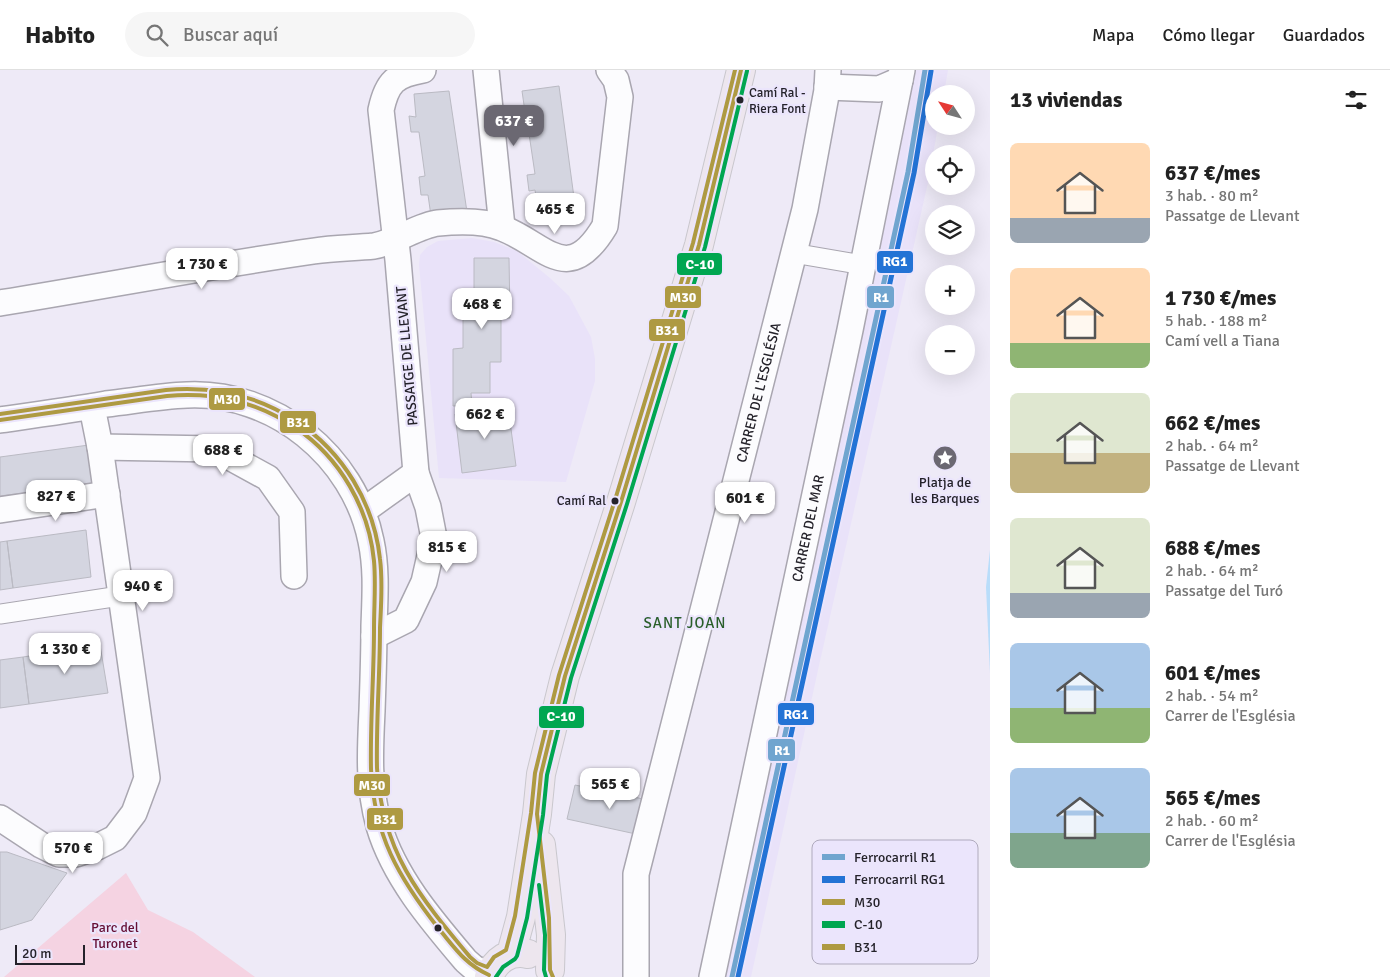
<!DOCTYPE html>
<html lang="es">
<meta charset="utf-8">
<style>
:root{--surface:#fff;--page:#f6f6f6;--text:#222;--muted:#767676;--line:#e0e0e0;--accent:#6b6872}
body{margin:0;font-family:Signika,sans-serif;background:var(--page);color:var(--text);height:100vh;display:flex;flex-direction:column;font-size:19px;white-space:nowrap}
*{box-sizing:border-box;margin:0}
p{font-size:16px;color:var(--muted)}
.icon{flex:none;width:28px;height:28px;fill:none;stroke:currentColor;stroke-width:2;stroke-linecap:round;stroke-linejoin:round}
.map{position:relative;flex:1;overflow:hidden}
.sheet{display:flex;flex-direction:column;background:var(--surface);width:400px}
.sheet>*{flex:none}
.needle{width:32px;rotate:306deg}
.fabs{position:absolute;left:925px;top:15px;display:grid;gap:10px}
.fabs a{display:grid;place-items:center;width:50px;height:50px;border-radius:50%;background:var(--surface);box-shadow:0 5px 20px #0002;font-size:25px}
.scale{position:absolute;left:15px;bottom:12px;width:70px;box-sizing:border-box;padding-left:5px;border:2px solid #24222a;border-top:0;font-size:14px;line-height:18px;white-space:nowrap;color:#24222a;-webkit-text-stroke:4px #ebe5fc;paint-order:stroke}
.price{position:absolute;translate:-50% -42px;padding:0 11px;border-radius:10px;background:#fff;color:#222;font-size:16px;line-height:32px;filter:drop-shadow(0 1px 2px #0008)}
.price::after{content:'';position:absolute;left:50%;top:30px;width:15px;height:11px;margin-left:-8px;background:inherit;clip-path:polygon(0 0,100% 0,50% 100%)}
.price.active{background:var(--accent);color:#fff}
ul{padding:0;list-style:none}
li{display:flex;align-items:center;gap:15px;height:125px;padding:0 20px}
li span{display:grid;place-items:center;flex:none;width:140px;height:100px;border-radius:8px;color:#555}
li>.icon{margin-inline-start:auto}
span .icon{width:60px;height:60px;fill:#fffc;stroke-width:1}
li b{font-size:21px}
h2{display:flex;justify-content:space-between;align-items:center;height:60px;padding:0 20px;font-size:21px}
header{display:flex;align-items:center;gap:30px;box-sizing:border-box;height:70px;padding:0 25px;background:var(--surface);border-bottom:1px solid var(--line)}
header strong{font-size:24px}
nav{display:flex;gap:28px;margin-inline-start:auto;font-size:18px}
.search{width:350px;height:45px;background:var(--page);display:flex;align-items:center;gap:12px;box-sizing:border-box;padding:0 18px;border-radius:28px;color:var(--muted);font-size:19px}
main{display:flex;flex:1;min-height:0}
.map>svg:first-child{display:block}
</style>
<header>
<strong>Habito</strong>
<div class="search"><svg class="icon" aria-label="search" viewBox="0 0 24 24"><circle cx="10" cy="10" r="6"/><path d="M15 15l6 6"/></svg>Buscar aquí</div>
<nav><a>Mapa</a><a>Cómo llegar</a><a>Guardados</a></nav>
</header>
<main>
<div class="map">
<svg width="990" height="907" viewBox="0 0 990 907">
<rect width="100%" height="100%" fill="#eeeaf7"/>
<path fill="#e9e2f9" d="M 911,0 L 948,0 L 944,24 L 934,24 L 934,56 L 938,56 L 929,108 L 818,600 L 751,907 L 719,907 Z
M 472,168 L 494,172 L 517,181 L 550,208 L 569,226 L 591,267 L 595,289 L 595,311 L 566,412 L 439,408 L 419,195 L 420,185 L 427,177 L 438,171 Z"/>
<path fill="#f5d3e2" d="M 126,803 L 148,840 L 193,862 L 255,907 L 4,907 Z"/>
<path fill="#b9ddfa" d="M 990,480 L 990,603 L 986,517 Z"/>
<path fill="#d4d5e0" stroke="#babac3" d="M 559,16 L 575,135 L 538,140 L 535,120 L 529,121 L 527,105 L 535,104 L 528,57 L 523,58 L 520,42 L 525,42 L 522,21 Z
M 449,21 L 467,142 L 431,146 L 428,125 L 421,125 L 419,107 L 425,106 L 419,62 L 411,62 L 409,46 L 416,47 L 414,24 Z
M 474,188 L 509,188 L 510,248 L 501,248 L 501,292 L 490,292 L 490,323 L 471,323 L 472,335 L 453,336 L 453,279 L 463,278 L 463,234 L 474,234 Z
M 508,337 L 516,396 L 462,403 L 455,344 Z
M 89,375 L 92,414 L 0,426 L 0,387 Z
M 86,460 L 91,507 L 13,518 L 7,471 Z
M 7,471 L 13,518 L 0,520 L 0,472 Z
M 100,575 L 108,623 L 29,634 L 23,587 Z
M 23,587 L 29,634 L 0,638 L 0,590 Z
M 575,715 L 653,731 L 645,766 L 567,749 Z
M 0,782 L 7,782 L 67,803 L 32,850 L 0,860 Z"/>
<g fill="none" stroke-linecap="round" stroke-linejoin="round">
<defs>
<path id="pedestrian" d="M 793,183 L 863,195
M 0,544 L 120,526"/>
<g id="minor">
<path d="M 486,0 L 502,157"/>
<path d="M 827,17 L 879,19 L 900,10"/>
<path d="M 0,233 C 105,216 209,196 314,181 C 334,178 354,178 374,176 C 396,172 419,155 438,153 C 458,151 483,150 502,158 C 546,175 568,218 605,156 L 620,27 L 616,10 L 609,0"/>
<path d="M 0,350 C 35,345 71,340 106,334 C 133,331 160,326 187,325 C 274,321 354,386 371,471 C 377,499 375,527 374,556 C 374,584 373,612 372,641 C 370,682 368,715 379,756 C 394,807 432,851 466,891 L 474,898 L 489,905"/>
<path d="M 100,377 L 215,379 L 268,408 L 292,442 L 294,506"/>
<path d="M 0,440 L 107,424"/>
<path d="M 363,441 L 416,403 L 398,190 L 381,40 C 387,12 395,5 423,0"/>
<path d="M 374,566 L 406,550 L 424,512 L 434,468 L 428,437 L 416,403"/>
<path d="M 0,748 L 41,775 L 59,784 L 76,784 L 97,777 L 115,768 L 134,743 L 147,708 L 100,377 L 92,337"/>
<path id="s1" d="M 636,907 L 636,804 L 805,139 L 827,20 L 828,0"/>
<path id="s2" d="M 712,907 L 850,260 L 902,0"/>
</g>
<path id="primary" d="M 541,775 L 551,865 L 550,900
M 511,884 L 521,847 L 537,744 L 541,704 L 565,606 L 621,432 L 699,175 L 741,0
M 489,907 C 495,890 510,880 528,884"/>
</defs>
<use href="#pedestrian" stroke="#a9a6b0" stroke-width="21"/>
<use href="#minor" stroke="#a9a6b0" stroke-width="28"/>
<use href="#primary" stroke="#c9c7cd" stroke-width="30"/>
<use href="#pedestrian" stroke="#fcfcfe" stroke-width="19"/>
<use href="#minor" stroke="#fcfcfe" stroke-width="25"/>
<use href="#primary" stroke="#ede6ee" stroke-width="28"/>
<defs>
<path id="bus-1" d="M 0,350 L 167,326 C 215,322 255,331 296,358 C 340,388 369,438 374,491 C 376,513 374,536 374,559 C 374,605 370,652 371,699 C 374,765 398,807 439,859 C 455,878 465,894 489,905
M 553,907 L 550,900 L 549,848 L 537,744 L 541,704 L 565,606 L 621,432 L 699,175 L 741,0"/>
<path id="bus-2" d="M 539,815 L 545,865 L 544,900 L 546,907
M 496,907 L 503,897 L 515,889 L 517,886 L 527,848 L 543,745 L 547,705 L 571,608 L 627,434 L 705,177 L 747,1"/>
<path id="bus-3" d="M 0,344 L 166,320 C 213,316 257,325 296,351 C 343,382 374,433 380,489 C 383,512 381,535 380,558 C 380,605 376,651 377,698 C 382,782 419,826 470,887 L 477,893 L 487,897 L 494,887 L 506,880 L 515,846 L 531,743 L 535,703 L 559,605 L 615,430 L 693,173 L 735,0"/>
</defs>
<use href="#bus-1" stroke="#ebe5fc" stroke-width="8"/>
<use href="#bus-2" stroke="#ebe5fc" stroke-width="8"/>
<use href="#bus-3" stroke="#ebe5fc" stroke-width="8"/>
<use href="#bus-1" stroke="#ae9a42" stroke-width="4"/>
<use href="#bus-2" stroke="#00a651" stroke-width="4"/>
<use href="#bus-3" stroke="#ae9a42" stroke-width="4"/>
<defs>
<path id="rail-1" d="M 732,907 L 908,102 L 925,0"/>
<path id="rail-2" d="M 738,907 L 914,103 L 931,1"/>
</defs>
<use href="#rail-1" stroke="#ebe5fc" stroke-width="9"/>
<use href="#rail-2" stroke="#ebe5fc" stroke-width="9"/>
<use href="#rail-1" stroke="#70a5cf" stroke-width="5"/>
<use href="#rail-2" stroke="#2373d5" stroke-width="5"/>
</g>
<defs>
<symbol id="sight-disc" viewBox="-11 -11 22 22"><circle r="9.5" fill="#6b6872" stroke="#ebe5fc"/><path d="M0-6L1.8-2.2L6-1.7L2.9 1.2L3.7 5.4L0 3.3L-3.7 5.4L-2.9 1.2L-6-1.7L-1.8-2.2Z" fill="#fff"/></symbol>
</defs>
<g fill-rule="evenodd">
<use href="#sight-disc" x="931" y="374" width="28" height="28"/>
</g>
<g fill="#24222a" stroke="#ebe5fc" stroke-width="2">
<circle cx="740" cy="30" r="4.5"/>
<circle cx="615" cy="431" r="4.5"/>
<circle cx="438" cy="858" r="4.5"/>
</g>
<g text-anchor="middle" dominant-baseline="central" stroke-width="4.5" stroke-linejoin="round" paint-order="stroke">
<g font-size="13" fill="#24222a" stroke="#ebe5fc" text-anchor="start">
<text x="749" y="23">Camí Ral -<tspan x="749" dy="16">Riera Font</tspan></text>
<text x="606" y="431" text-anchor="end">Camí Ral</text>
</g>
<g font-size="14" fill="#24222a" stroke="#ebe5fc">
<text transform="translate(407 286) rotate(-95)">PASSATGE DE LLEVANT</text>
<text stroke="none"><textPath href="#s1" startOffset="600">CARRER DE L'ESGLÉSIA</textPath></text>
<text stroke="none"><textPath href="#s2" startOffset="459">CARRER DEL MAR</textPath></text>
</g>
<g font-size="14" fill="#24222a" stroke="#ebe5fc">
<text x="945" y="412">Platja de<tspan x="945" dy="16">les Barques</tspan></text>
</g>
<g font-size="14" fill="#661036" stroke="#ebe5fc">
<text x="115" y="857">Parc del<tspan x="115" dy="16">Turonet</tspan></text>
</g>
<g font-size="15" letter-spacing="1" fill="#295e2a" stroke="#ebe5fc">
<text x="685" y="553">SANT JOAN</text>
</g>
</g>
<rect x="812" y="770" width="166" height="124" rx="8" fill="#ebe5fc" stroke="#afaabd" stroke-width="1"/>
<rect x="822" y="784" width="23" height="6" fill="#70a5cf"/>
<rect x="822" y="806" width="23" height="7" fill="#2373d5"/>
<rect x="822" y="829" width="23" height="6" fill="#ae9a42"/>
<rect x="822" y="851" width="23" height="7" fill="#00a651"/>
<rect x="822" y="874" width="23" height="6" fill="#ae9a42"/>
<g font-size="14" fill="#24222a">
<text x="854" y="792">Ferrocarril R1</text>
<text x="854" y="814">Ferrocarril RG1</text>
<text x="854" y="837">M30</text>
<text x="854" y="859">C-10</text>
<text x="854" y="882">B31</text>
</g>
<g stroke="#ebe5fc" stroke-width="2">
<rect x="876" y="180" width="38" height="24" rx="5" fill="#2373d5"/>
<rect x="676" y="182" width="47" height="24" rx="5" fill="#00a651"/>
<rect x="664" y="215" width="38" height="24" rx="5" fill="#ae9a42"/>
<rect x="866" y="215" width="29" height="24" rx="5" fill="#70a5cf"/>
<rect x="648" y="248" width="38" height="24" rx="5" fill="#ae9a42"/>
<rect x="208" y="317" width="38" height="24" rx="5" fill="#ae9a42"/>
<rect x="279" y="340" width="38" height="24" rx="5" fill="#ae9a42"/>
<rect x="777" y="632" width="38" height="24" rx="5" fill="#2373d5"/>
<rect x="538" y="635" width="47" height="24" rx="5" fill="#00a651"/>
<rect x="767" y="668" width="29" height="24" rx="5" fill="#70a5cf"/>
<rect x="353" y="703" width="38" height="24" rx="5" fill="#ae9a42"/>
<rect x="366" y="737" width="38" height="24" rx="5" fill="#ae9a42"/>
</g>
<g font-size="14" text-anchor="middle" font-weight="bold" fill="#fff">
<text x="895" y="196">RG1</text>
<text x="700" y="199">C-10</text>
<text x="683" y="232">M30</text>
<text x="881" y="232">R1</text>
<text x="667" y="265">B31</text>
<text x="227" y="334">M30</text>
<text x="298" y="357">B31</text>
<text x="796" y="649">RG1</text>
<text x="561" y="651">C-10</text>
<text x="782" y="685">R1</text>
<text x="372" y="720">M30</text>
<text x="385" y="754">B31</text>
</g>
</svg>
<div class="fabs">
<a><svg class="needle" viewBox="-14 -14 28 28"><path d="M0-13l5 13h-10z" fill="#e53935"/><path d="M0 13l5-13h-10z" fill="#767676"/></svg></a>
<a><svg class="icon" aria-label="locate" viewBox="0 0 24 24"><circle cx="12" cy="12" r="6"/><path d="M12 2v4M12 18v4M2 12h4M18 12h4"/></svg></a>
<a><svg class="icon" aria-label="layers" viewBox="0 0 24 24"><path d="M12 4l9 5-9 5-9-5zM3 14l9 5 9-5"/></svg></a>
<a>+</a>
<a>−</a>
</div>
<div class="scale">20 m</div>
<b class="price active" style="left:514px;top:77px">637 €</b>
<b class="price" style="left:555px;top:165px">465 €</b>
<b class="price" style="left:202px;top:220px">1 730 €</b>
<b class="price" style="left:482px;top:260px">468 €</b>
<b class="price" style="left:485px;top:370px">662 €</b>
<b class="price" style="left:223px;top:406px">688 €</b>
<b class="price" style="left:56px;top:452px">827 €</b>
<b class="price" style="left:745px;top:454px">601 €</b>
<b class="price" style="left:447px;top:503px">815 €</b>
<b class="price" style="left:143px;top:542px">940 €</b>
<b class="price" style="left:65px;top:605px">1 330 €</b>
<b class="price" style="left:610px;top:740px">565 €</b>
<b class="price" style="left:73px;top:804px">570 €</b>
</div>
<section class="sheet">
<h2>13 viviendas<svg class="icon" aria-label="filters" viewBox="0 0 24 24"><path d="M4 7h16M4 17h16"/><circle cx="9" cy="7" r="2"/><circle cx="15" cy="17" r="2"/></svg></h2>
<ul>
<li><span style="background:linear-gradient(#ffd9b3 75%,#9aa5b1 0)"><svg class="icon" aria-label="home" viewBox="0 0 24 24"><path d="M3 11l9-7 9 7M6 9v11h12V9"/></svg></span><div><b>637 €/mes</b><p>3 hab. · 80 m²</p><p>Passatge de Llevant</p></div></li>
<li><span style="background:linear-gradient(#ffd9b3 75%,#8fb573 0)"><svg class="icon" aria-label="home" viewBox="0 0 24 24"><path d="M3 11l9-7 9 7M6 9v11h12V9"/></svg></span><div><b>1 730 €/mes</b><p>5 hab. · 188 m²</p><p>Camí vell a Tiana</p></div></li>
<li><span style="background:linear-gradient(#dfe7d0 60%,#c2b280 0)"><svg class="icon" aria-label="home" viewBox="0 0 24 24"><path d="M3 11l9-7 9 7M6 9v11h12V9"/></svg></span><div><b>662 €/mes</b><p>2 hab. · 64 m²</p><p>Passatge de Llevant</p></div></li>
<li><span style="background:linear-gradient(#dfe7d0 75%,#9aa5b1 0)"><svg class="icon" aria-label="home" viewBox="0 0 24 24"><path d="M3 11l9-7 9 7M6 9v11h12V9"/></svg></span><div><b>688 €/mes</b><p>2 hab. · 64 m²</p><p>Passatge del Turó</p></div></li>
<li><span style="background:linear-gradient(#a9c7e8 65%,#8fb573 0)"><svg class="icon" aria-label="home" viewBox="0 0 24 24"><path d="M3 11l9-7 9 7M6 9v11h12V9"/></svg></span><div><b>601 €/mes</b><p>2 hab. · 54 m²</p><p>Carrer de l'Església</p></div></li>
<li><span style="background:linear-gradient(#a9c7e8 65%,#7fa58c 0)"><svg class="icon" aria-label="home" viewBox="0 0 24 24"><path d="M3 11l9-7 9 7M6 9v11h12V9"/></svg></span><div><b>565 €/mes</b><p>2 hab. · 60 m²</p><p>Carrer de l'Església</p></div></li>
</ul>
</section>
</main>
